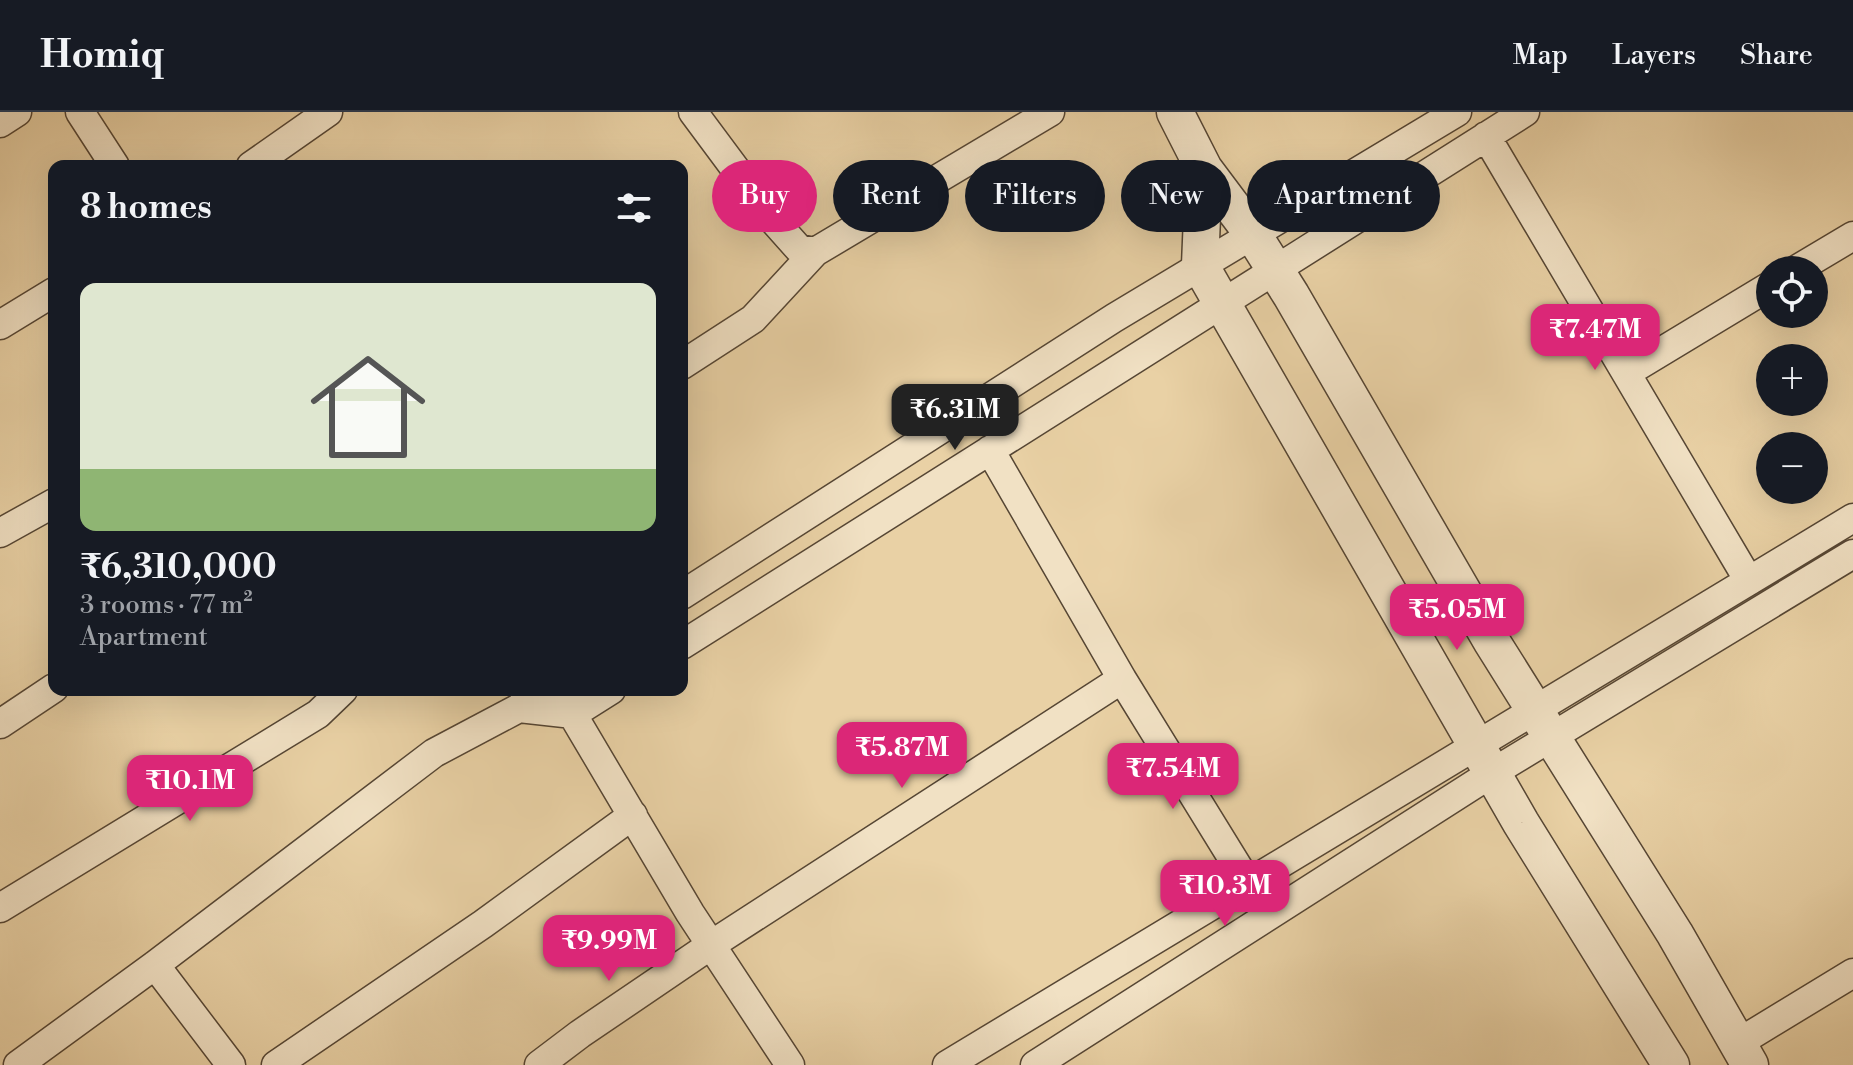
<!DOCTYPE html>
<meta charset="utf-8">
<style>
:root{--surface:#171b24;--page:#20242c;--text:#f1f3f6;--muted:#9ea1a6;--line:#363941;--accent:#db2777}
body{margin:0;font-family:"Libre Bodoni",serif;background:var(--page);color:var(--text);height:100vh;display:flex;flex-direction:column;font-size:30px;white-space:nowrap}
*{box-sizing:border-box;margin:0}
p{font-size:26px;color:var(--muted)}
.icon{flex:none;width:44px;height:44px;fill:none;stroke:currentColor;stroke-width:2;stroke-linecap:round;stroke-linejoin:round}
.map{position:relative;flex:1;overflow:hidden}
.drawer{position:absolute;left:48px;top:48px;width:640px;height:536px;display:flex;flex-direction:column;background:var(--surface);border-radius:16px;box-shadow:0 8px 32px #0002}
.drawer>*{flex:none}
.guide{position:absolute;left:712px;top:48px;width:760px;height:72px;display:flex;gap:16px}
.tools{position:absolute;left:1756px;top:144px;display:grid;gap:16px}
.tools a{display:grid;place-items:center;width:72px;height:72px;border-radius:50%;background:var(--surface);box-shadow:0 8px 32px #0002;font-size:40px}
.price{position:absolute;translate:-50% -68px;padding:0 18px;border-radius:16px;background:var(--accent);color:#fff;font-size:26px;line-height:52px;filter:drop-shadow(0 2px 4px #0008)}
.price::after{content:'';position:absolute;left:50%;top:48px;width:24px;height:18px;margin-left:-12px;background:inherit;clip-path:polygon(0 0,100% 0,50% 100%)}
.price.active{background:#222;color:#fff}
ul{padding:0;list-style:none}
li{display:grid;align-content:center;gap:16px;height:424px;padding:0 32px}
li+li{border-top:2px solid var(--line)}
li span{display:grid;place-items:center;height:248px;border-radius:16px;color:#555}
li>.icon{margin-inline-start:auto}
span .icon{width:144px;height:144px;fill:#fffc;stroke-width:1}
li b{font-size:34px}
h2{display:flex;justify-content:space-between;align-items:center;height:96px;padding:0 32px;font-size:34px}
.chip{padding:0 28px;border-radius:36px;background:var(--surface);box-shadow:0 8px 32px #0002;font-size:28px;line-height:72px}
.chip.active{background:var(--accent);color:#fff}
header{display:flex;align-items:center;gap:48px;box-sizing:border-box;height:112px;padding:0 40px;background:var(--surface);border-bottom:2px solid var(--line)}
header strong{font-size:38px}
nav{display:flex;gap:44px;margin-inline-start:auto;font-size:28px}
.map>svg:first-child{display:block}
</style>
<header>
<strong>Homiq</strong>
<nav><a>Map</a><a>Layers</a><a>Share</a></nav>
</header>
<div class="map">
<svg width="1853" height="953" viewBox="0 0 1853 953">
<rect width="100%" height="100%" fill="#e9d1a5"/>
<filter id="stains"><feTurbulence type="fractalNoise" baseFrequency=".0025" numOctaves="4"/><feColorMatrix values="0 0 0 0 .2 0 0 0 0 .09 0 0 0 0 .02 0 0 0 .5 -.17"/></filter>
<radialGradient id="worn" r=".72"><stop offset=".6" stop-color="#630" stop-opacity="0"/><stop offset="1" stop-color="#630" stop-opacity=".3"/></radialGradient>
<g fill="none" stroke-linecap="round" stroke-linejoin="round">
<defs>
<path id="minor" d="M 80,0 L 115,54
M 693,0 L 774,109 L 799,137 L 815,140 L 1050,0
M 0,11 L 17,0
M 1486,24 L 1749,469
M 251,54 L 328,0
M 1796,158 L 1853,124
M 0,213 L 54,180
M 682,253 L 753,207 L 815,140
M 1626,261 L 1770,174
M 990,338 L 1122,567 L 1257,786
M 0,421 L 54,391
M 682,483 L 1114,206 L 1457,0
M 682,533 L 1525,0
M 538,578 L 519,596 L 573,602 L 611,578
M 558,578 L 690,801 L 790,953
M 0,612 L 54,576
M 0,796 L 318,602 L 343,578
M 155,853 L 231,953
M 1738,931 L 1853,861
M 18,953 L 155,853 L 434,641 L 519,596
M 276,953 L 483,812 L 633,703
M 539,953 L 580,922 L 711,833 L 1122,567
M 947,953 L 1853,406
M 1035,953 L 1492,661 L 1853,442"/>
<path id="tertiary" d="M 1175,0 L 1204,57 L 1252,121 L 1291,183 L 1492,530 L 1675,822 L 1750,953
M 1204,57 L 1200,153 L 1521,711 L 1671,953"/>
</defs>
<use href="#minor" stroke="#564634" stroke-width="31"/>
<use href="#tertiary" stroke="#564634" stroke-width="39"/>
<use href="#minor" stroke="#f1e1c4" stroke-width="28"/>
<use href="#tertiary" stroke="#f1e1c4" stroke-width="36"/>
</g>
<rect width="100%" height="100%" filter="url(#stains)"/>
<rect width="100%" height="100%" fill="url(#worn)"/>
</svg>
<div class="tools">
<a><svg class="icon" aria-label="locate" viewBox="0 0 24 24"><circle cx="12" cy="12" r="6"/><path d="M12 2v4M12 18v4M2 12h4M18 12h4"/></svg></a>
<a>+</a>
<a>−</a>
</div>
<b class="price" style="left:1595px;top:260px">₹7.47M</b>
<b class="price active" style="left:955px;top:340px">₹6.31M</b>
<b class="price" style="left:1457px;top:540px">₹5.05M</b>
<b class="price" style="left:902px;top:678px">₹5.87M</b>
<b class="price" style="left:1173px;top:699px">₹7.54M</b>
<b class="price" style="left:190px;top:711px">₹10.1M</b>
<b class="price" style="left:1225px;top:816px">₹10.3M</b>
<b class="price" style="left:609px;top:871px">₹9.99M</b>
<div class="guide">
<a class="chip active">Buy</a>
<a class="chip">Rent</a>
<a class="chip">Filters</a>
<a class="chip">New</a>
<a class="chip">Apartment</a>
</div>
<section class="drawer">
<h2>8 homes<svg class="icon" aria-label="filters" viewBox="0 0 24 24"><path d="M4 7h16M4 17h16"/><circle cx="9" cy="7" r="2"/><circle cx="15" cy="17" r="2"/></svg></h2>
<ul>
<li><span style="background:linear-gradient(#dfe7d0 75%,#8fb573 0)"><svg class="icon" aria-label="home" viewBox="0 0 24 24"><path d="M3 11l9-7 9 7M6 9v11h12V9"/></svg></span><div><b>₹6,310,000</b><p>3 rooms · 77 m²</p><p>Apartment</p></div></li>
</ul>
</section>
</div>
